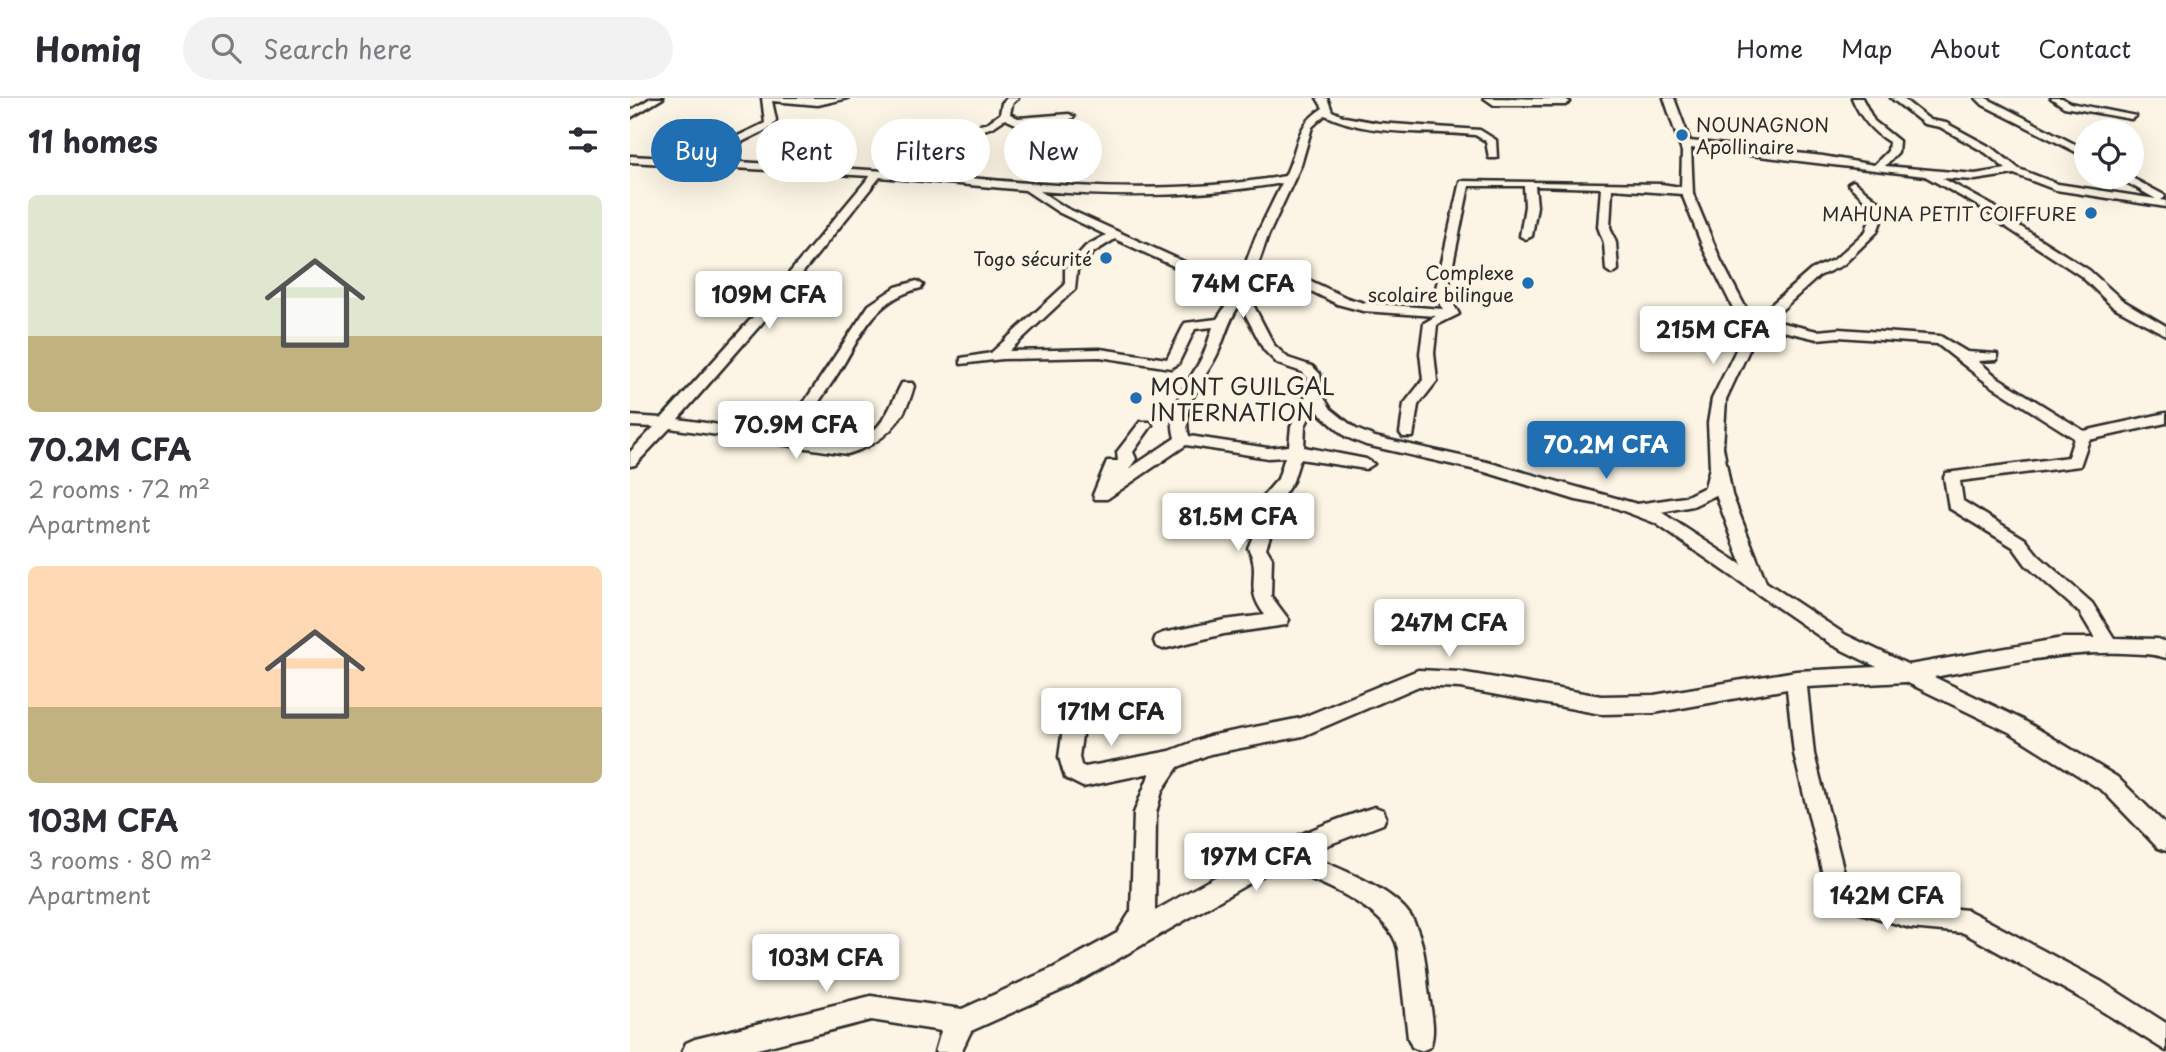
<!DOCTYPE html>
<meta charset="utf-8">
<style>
:root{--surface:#fff;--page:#f2f2f3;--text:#2b2b33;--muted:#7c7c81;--line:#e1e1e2;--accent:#1f6fb2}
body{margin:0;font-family:"Playpen Sans",sans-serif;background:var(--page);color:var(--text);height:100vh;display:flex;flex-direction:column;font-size:26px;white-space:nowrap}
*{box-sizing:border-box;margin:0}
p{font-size:23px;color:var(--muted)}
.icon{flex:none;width:38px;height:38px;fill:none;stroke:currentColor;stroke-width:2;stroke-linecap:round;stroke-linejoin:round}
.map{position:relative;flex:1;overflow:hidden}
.details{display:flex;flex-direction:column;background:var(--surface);width:630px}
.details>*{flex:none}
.banner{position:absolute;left:21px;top:21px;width:665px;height:63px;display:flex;gap:14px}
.tools{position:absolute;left:1444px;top:21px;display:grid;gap:14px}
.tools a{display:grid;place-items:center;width:70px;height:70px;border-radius:50%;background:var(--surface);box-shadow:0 7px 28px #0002;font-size:35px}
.price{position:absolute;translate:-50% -60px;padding:0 16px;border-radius:7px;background:#fff;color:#222;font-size:23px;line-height:46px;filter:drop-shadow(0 2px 4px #0008)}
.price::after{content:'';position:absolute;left:50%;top:42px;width:21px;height:16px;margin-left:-10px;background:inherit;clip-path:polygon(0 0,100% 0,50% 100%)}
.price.on{background:var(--accent);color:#fff}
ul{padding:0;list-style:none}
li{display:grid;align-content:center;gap:14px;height:371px;padding:0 28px}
li span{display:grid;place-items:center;height:217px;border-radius:10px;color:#555}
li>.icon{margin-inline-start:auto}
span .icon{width:126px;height:126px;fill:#fffc;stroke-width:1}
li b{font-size:30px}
h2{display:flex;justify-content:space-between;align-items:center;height:84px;padding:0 28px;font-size:30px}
.chip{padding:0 24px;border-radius:32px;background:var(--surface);box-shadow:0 7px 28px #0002;font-size:24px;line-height:63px}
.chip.on{background:var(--accent);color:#fff}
header{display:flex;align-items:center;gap:42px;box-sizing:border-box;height:98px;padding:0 35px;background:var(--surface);border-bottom:2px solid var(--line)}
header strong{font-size:33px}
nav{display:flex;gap:38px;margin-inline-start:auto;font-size:24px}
.search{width:490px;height:63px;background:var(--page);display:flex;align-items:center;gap:18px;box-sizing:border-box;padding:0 24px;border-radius:38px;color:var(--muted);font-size:26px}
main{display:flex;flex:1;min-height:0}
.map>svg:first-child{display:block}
</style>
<header>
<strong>Homiq</strong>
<div class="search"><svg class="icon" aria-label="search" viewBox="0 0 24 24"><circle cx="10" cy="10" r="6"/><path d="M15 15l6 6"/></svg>Search here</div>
<nav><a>Home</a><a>Map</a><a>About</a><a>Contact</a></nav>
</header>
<main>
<section class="details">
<h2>11 homes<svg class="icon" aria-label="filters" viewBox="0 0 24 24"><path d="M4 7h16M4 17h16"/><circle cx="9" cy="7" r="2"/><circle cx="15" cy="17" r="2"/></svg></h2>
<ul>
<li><span style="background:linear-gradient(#dfe7d0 65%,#c2b280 0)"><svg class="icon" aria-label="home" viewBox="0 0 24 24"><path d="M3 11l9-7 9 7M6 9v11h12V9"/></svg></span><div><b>70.2M CFA</b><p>2 rooms · 72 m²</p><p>Apartment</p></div></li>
<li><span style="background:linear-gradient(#ffd9b3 65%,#c2b280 0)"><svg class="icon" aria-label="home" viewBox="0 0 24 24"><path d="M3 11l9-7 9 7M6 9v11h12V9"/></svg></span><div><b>103M CFA</b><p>3 rooms · 80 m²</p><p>Apartment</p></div></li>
</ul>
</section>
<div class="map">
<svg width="1536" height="954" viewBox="0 0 1536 954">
<rect width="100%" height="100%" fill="#fcf5e5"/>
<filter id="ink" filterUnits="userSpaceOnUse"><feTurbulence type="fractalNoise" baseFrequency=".0143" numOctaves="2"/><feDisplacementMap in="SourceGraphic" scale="14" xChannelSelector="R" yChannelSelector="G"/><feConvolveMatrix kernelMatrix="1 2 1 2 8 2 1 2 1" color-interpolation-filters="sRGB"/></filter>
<g filter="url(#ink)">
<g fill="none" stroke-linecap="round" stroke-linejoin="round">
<defs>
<path id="minor" d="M 21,0 L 33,0 L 0,20 L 0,13 Z
M 132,0 L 218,0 L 188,7 L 142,3 L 146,22 L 142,29 L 75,62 L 288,75 L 328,34 L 357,25 L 370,16 L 372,5 L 377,0 L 388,0 L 382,6 L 380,16 L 388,20 L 439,16 L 444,19 L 439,22 L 386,26 L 375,21 L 363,29 L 336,38 L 299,76 C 418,88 536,99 655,78 C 669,50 664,28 693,10 L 687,0 L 697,0 L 702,13 L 715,19 L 748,25 L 850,32 L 866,42 L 867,60 L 859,60 L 856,43 L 845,37 C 795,32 741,39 695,17 L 682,29 L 671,67 L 638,138 L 627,169 L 664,175 L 717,200 L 734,205 L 813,211 L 805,195 L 830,83 L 1031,86 L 1051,89 L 1052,54 L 1034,0 L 1044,0 L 1060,43 L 1193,58 L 1244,67 L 1258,53 L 1259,44 C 1241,33 1230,19 1222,0 L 1232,0 L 1244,23 L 1269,43 L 1268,54 L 1255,68 L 1345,76 L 1376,71 L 1356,55 L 1310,29 L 1294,26 L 1261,0 L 1272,0 L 1300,22 L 1316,25 L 1364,51 L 1389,71 L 1428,86 L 1526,101 L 1487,79 L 1500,79 L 1534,97 L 1535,99 L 1531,102 L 1536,103 L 1536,109 L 1426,92 L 1384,76 L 1345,82 L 1312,80 L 1365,109 L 1375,119 L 1459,172 L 1492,202 L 1536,228 L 1536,237 L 1482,208 L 1451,178 L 1367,123 L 1357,113 L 1295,78 L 1061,50 L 1063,96 L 1091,163 L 1121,220 L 1135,212 L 1181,172 L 1205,161 L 1236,133 L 1241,118 L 1238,105 L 1218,86 L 1223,83 L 1249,104 L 1253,118 L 1247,134 L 1213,167 L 1189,178 L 1145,218 L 1133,224 L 1153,225 L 1187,233 L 1209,231 L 1310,238 L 1337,254 L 1367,256 L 1367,262 L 1348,263 L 1367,279 L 1454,333 L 1536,315 L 1536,325 L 1459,342 L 1450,368 L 1330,383 L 1333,403 L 1395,441 L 1408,457 L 1462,505 L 1484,540 L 1527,541 L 1536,544 L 1536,560 C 1522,555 1507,556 1493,555 C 1429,553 1367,568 1304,579 L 1393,622 L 1487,679 L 1536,727 L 1536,753 L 1528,750 L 1473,693 L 1379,634 L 1276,584 L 1177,589 L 1184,656 L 1214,774 L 1237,793 L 1280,806 L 1337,812 L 1345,816 L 1472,884 L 1536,925 L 1536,953 L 1454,902 L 1334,835 L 1280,830 L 1231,815 L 1196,789 L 1164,656 L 1157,591 L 1024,615 L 971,616 L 830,590 L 789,588 L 673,638 L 580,656 L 548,669 L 532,693 L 526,715 L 525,813 C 596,772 666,733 745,709 L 753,712 L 756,719 L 753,726 L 674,756 C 706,769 767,791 783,822 C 794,843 796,868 798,891 C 800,909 807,932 800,949 L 791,953 L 782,949 L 778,940 L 768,851 C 759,809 686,783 649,768 L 441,888 L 341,933 L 331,954 L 305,954 L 311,933 L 241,922 L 116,954 L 52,954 L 56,945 L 65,941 L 241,898 L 332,911 L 423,870 L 487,835 L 501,813 L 504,715 L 520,675 L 453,689 L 435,680 L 429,659 L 435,616 L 438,610 L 445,607 L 452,610 L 455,616 L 449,659 L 451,667 L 455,669 L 540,653 L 579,638 L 671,620 L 788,572 L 830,574 L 971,598 L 1024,597 L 1166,573 L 1247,569 L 1202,547 L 1025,425 L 983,409 L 946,402 L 855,374 L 736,347 L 716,339 L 691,317 L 685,308 L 675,328 L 674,349 L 736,361 L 744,366 L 736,371 L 670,361 L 663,383 L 643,413 L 643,429 L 636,450 L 642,460 L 641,498 L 659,522 L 656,527 L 594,536 L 533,551 L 526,548 L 524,543 L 526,538 L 533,535 L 594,522 L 635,517 C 612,488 633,476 618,450 L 627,429 L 627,413 L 634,397 L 648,381 L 655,359 L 638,360 L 556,347 L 477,401 L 465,401 L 463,397 L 477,363 L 488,363 L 487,354 L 510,324 L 520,324 L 522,327 L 503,354 L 506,361 L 499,371 L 545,340 C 535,304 561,285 574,255 C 577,247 580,238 583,229 L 565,231 L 548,266 L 541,270 L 470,259 L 372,261 L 331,266 L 331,260 L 361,255 L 435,187 L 435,171 L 456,148 L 476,137 L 428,114 L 395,92 L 250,79 L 132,225 L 48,321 L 153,336 L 239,207 L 266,189 L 287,183 L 293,187 L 291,190 C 241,202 231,240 205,280 C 192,299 179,318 166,338 L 217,346 C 253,336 257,314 272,285 L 282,285 L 284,288 C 275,324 253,346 217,356 L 40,330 L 5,367 L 0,368 L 0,354 L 24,329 L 0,328 L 0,318 L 32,320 L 122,220 L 240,78 L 0,64 L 0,58 L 60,61 L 135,25 ZM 652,85 L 626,138 L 607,188 L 436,110 L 410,93 C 492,100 571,99 652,85 ZM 839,88 L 894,88 L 895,108 L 890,138 L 896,141 L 902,138 L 907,108 L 905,88 L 971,90 L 968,129 L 974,145 L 976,172 L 982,176 L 988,172 L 986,145 L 980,129 L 982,91 L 1052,96 L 1074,152 L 1105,214 L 1110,232 L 1107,250 L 1082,301 L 1078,325 L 1080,369 L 1075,389 L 1055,399 L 1007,406 L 857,364 L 745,339 L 726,331 L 701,311 L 694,300 L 690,276 L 682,268 L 658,260 L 644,247 L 617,195 L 624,175 L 657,181 L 707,206 L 733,213 L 806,218 L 794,225 L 790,255 L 793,282 L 774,306 L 770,335 L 773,339 L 783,339 L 788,307 L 807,283 L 804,255 L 807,227 L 829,216 L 817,195 ZM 485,141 L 604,196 L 587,221 L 555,225 L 537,261 L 470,251 L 379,253 L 445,191 L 447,172 L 464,154 ZM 610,206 L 634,252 L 648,266 L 672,274 L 678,280 L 679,291 L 661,328 L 659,348 L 638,350 L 559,338 C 550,306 574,283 587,257 C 596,238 597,225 610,206 ZM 1124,232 L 1153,233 L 1187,241 L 1209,239 L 1307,246 L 1357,285 L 1444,340 L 1438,359 L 1316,375 L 1314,379 L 1319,410 L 1383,449 L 1396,467 L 1450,515 L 1465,540 L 1433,540 L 1279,567 L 1216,537 L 1136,484 L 1102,397 L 1093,349 L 1096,301 L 1120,250 ZM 1086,397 L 1112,467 L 1031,414 L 1063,408 Z
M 854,0 L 935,1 L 940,4 L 935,7 L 864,7 Z
M 1346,0 L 1356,0 L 1456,52 L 1456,59 L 1353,7 Z
M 1421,0 L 1432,0 L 1440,5 L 1506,18 L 1501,21 L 1434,9 Z"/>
</defs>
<use href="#minor" stroke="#2b2b2b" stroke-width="5"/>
<use href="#minor" fill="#fcf5e5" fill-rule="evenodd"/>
</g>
</g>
<g fill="#1f6fb2" stroke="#fcf5e5" stroke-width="2.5">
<circle cx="1052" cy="37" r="7"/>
<circle cx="1461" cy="115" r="7"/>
<circle cx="476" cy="160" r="7"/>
<circle cx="898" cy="185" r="7"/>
<circle cx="506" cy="300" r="7"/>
</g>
<g text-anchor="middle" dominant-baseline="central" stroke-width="7" stroke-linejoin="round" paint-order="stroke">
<g font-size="19" fill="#2b2b2b" stroke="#fcf5e5" text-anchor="end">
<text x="1066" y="26" text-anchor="start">NOUNAGNON<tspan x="1066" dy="22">Apollinaire</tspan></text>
<text x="1447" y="115">MAHUNA PETIT COIFFURE</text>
<text x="462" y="160">Togo sécurité</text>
<text x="884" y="174">Complexe<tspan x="884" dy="22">scolaire bilingue</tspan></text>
</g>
<g font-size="23" fill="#2b2b2b" stroke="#fcf5e5" text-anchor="start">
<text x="520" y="287">MONT GUILGAL<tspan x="520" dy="26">INTERNATION</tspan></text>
</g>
</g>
</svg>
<div class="tools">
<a><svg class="icon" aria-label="locate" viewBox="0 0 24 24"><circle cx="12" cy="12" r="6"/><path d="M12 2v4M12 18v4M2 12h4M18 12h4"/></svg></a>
</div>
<b class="price" style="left:613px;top:222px">74M CFA</b>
<b class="price" style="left:139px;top:233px">109M CFA</b>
<b class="price" style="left:1083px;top:268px">215M CFA</b>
<b class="price" style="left:166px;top:363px">70.9M CFA</b>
<b class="price on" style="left:976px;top:383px">70.2M CFA</b>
<b class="price" style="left:608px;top:455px">81.5M CFA</b>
<b class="price" style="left:819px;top:561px">247M CFA</b>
<b class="price" style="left:481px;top:650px">171M CFA</b>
<b class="price" style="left:626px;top:795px">197M CFA</b>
<b class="price" style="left:1257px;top:834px">142M CFA</b>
<b class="price" style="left:196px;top:896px">103M CFA</b>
<div class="banner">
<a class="chip on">Buy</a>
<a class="chip">Rent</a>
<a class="chip">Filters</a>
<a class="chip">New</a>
</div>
</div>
</main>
